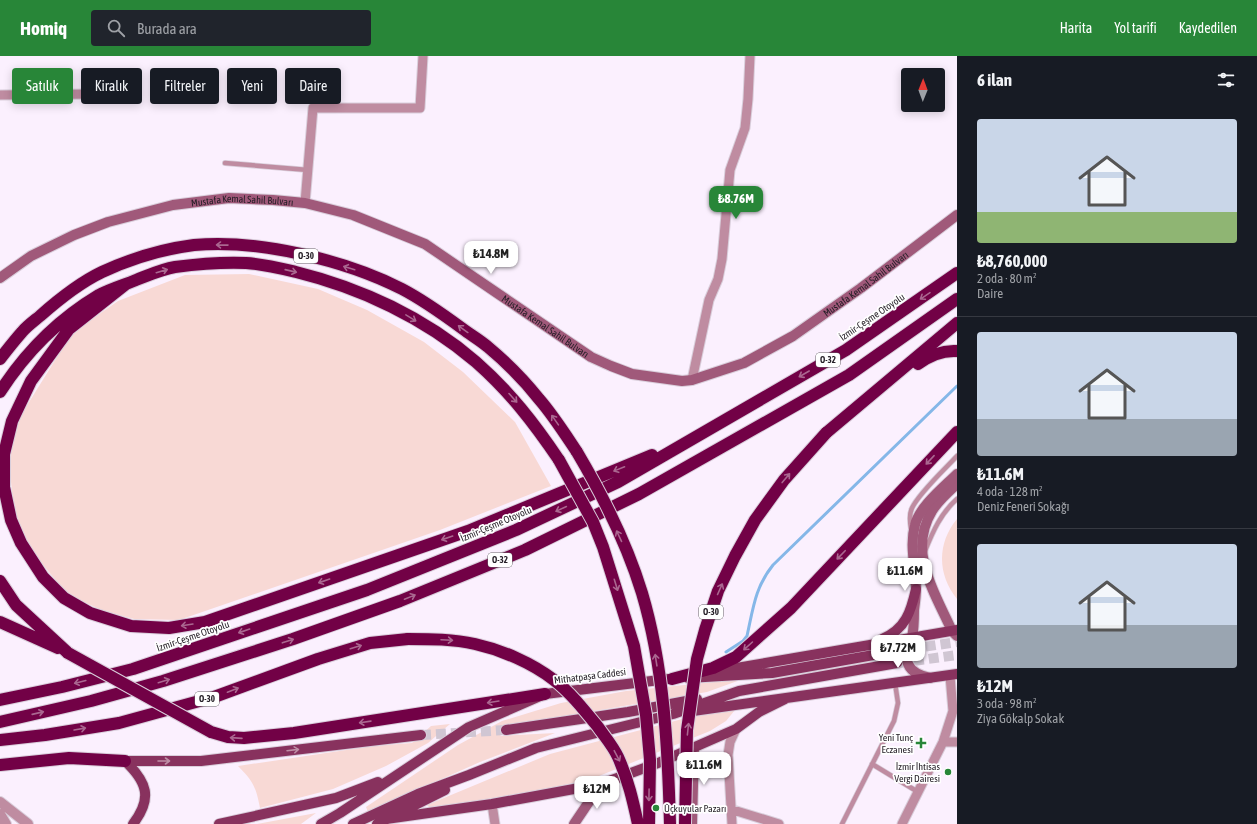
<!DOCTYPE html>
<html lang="tr">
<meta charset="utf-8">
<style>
:root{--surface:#171b24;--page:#20242c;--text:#f1f3f6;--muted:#9ea1a6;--line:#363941;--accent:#288638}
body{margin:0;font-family:"Asap Condensed",sans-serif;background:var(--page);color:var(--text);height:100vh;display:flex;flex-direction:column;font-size:15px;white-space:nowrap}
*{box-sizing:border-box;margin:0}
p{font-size:13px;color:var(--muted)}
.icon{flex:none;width:22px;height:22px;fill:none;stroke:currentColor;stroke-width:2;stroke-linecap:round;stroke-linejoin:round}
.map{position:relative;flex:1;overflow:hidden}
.details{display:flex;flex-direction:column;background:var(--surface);width:300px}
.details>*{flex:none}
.hud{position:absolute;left:12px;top:12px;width:380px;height:36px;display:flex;gap:8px}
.needle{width:26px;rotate:1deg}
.controls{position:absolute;left:901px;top:12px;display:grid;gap:8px}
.controls a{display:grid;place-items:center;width:44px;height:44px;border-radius:4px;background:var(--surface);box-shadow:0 2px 10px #0003;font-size:20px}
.price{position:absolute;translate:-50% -34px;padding:0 9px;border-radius:8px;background:#fff;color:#222;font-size:13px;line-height:26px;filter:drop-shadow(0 1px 2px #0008)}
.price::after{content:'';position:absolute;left:50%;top:24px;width:12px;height:9px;margin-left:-6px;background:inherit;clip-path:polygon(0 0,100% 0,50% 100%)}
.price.current{background:var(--accent);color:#fff}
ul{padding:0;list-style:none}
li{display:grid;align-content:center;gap:8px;height:212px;padding:0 20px}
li+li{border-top:1px solid var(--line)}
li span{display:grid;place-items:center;height:124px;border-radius:4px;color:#555}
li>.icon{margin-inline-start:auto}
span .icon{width:72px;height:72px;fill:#fffc;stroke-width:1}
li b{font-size:17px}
h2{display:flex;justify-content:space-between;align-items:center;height:48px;padding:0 20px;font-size:17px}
.chip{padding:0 14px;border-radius:4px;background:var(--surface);box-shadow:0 2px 10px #0003;font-size:14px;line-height:36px}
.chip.current{background:var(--accent);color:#fff}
header{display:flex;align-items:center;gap:24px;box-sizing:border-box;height:56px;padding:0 20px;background:var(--accent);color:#fff}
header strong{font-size:19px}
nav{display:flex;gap:22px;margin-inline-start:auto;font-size:14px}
.search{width:280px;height:36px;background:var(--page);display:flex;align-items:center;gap:10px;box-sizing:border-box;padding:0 14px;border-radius:4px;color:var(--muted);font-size:15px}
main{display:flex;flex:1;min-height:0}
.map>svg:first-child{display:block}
</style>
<header>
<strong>Homiq</strong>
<div class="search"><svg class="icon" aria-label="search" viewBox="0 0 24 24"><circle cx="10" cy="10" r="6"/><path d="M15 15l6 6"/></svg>Burada ara</div>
<nav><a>Harita</a><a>Yol tarifi</a><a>Kaydedilen</a></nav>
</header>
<main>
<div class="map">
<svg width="957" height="768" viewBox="0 0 957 768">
<rect width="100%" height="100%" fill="#fbf0fe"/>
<path fill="#f8d9d5" d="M 249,218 L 318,233 L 367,254 L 424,286 L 463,316 L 515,366 L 551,430 L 440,474 L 179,564 L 134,563 L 104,555 L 68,539 L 34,498 L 15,463 L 8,398 L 21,359 L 72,277 L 118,245 L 185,219 Z
M 957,463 L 957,543 C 937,518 937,487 957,463 Z
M 743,623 L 707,636 L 511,669 L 500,680 L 555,677 L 480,706 L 368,756 L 366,751 L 458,689 L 502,665 L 561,647 L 626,635 Z
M 735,654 L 726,665 L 710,675 L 599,720 L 561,730 L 431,753 L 427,749 L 550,698 L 705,657 Z
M 450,668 L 428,687 L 386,710 L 333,733 L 260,752 C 256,731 253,725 238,710 L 373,690 L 412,687 L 431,670 Z
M 316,757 L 301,768 L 257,768 Z"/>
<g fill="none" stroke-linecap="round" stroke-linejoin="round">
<path stroke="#85b7e8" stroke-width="3" d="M 726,596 L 743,585 L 747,580 C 753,553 755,531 773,509 L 957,330"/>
<path stroke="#d0c6d3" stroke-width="10" stroke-dasharray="10 5" stroke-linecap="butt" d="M 896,595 L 957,586
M 899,607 L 957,599
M 421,679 L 506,674"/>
<defs>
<path id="service" d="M 225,107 L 308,114
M 911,473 C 910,467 909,458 912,452 C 919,437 945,413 957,400
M 925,495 C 933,475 941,457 957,443
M 872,708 L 918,736
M 842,768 L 894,665 L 898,647 L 895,627"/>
<path id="minor" d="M 0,39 L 94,38
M 305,147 L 313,52 L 420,52 L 423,0
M 692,324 L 709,244 L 718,223 L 722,203 L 730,114 L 745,72 L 748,43 L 750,0
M 943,686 L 957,686
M 492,748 L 495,768
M 730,753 L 779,768
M 732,768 L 728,699 L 730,686 L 736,673
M 902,768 L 943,686 L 953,655 L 950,620"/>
<path id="tertiary" d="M 0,746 L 28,768
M 0,758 L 6,768"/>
<g id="secondary">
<path id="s1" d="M 0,222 L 31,200 L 74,179 L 108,166 L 173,149 L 229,142 L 273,144 L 305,147 L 353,159 L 425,188 L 591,301 L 611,310 L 632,318 L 682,325 L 692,324 L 744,307 L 793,280 L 861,232 L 957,159"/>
<path d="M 957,428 C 948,436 938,445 932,455 C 907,496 935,537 952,575 L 957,580"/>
<path d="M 930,622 C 921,620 912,617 908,608 C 904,598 910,591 912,581 C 914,573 914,563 914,554 C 915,547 916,540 916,533 C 916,512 909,490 915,469 C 919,451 944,431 957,418"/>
<path d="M 574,768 L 601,728"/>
<path d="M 692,768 L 694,691"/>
</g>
<path id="primary" d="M 882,583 C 906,573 911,555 916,533
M 713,616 L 957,574
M 688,622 L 772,617 L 896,595
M 693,655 L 957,618
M 506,674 L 628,656 L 697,643
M 125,705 L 201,705 L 421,679
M 125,705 C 147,726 153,742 133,768
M 386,763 L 492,748 L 601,728 L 658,707 L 736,673 L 759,656 L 785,643
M 219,768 L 336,742 L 378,726
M 321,768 L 340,757 L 469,671 L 545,638 L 668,623
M 353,768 L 418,738 L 469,719 L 536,692 L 673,658 L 739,635 L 897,607
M 377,768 L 445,734"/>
<path id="motorway" d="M 126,228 L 69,273 L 31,325 L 12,365 L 4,398 L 4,431 L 11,464 L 21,487 L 43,521 L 64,542 L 90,557 L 131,570 L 169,572 L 205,566 L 468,475 L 652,399
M 0,303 C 7,294 14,285 22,276 C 27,270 34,265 40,260 C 58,244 79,227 102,216 C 130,203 163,193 194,189 C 258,183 345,204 402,233 C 423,244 444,259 463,273 C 471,279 480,284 488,291 C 506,306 524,324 539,343 C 553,359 565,378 577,396
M 918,308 C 930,299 942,294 957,295
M 0,336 C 25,297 59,263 99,239 C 110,233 124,229 136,224 C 149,219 162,213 175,211 C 198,208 222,206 246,207 C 263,208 279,212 296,216 C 361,232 425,262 476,306 C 510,336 534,367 559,404
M 826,377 L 957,267
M 0,525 L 16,549 L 68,597
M 0,566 L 58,592
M 672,623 L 713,612 L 736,601 L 791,552 L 957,376
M 0,644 L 62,631 L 133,613 L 367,534 L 516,474 L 618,426 L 846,294 L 957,217
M 0,666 L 91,645 L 163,625 L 293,583 L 400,545 L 525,494 L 639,438 L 849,319 L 957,243
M 211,676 L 228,681 L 244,682 L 294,677 L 545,638
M 0,684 L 45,679 L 119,667 L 214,641 L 318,603 L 370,587 L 408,583
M 0,709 L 69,702 L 125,705"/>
</defs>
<use href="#service" stroke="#d9cedb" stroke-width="6"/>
<use href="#minor" stroke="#d9cedb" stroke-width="11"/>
<use href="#tertiary" stroke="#d9cedb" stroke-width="12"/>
<use href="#secondary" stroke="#d9cedb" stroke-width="12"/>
<use href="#primary" stroke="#d9cedb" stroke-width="12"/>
<use href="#motorway" stroke="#d9cedb" stroke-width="14"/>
<use href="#service" stroke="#bf8ca1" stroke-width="4.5"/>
<use href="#minor" stroke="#bf8ca1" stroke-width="9"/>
<use href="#tertiary" stroke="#bf8ca1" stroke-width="10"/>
<use href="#secondary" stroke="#a0597a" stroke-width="10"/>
<use href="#primary" stroke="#88325e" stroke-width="10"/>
<use href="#motorway" stroke="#720146" stroke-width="12"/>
<defs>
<path id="motorway-bridge" d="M 577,396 C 603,440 627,488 642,537 C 664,611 668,691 670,768
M 559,404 L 593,466 L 603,491 L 634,590 L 646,659 L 650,704 L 649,768
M 408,583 C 431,583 453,583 475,588 C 502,594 532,607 554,624 C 571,637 585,655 598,671 C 605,681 613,690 618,701 C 628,723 633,745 638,768
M 68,597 L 211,676
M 685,768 L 687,674 L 697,603 L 705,574 L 718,535 L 735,500 L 755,464 L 784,424 L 826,377"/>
</defs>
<use href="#motorway-bridge" stroke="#d9cedb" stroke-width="14" stroke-linecap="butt"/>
<use href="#motorway-bridge" stroke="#720146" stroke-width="12"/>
</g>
<defs><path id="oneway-shaft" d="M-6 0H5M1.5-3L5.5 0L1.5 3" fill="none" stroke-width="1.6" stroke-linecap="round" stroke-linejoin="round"/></defs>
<g stroke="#aa6790">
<use href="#oneway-shaft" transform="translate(222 189) rotate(-179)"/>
<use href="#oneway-shaft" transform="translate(349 212) rotate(-163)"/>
<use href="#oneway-shaft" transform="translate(162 215) rotate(-16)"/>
<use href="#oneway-shaft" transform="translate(291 215) rotate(13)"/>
<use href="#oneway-shaft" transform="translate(925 240) rotate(146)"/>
<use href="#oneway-shaft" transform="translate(411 262) rotate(31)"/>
<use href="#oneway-shaft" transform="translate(463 273) rotate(-144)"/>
<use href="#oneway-shaft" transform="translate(804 318) rotate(150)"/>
<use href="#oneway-shaft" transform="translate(513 342) rotate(48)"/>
<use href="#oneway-shaft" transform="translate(555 364) rotate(-125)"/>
<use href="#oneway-shaft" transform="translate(930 404) rotate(133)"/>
<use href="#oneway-shaft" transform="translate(619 413) rotate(158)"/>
<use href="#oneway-shaft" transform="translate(786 422) rotate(-50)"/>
<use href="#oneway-shaft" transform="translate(561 453) rotate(155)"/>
<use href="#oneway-shaft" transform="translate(619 480) rotate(-115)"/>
<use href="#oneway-shaft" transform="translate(447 482) rotate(161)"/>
<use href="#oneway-shaft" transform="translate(841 499) rotate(134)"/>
<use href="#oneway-shaft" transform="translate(324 525) rotate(161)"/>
<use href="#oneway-shaft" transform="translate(616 529) rotate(73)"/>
<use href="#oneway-shaft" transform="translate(720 533) rotate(-66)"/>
<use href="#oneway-shaft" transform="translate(410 541) rotate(-22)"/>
<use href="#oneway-shaft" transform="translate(187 569) rotate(171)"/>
<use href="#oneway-shaft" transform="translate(244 575) rotate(161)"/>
<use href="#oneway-shaft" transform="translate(447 584) rotate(3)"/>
<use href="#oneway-shaft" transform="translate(288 585) rotate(-18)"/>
<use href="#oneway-shaft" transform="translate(748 590) rotate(138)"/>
<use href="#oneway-shaft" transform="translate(356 591) rotate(-17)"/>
<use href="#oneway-shaft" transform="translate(656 604) rotate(-99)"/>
<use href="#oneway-shaft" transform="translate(164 625) rotate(-17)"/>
<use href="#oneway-shaft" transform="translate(80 626) rotate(166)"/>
<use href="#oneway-shaft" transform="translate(233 634) rotate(-21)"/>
<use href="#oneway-shaft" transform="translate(493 646) rotate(171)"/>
<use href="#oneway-shaft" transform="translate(38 657) rotate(-13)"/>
<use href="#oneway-shaft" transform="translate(365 666) rotate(172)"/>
<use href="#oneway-shaft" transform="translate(80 673) rotate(-10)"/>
<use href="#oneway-shaft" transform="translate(688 673) rotate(-84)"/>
<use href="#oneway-shaft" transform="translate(236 682) rotate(-176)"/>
<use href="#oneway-shaft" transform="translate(617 700) rotate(62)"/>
<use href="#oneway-shaft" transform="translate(649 739) rotate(91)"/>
</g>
<g stroke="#be8ea6">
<use href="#oneway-shaft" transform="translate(293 694) rotate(-7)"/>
<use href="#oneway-shaft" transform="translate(164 705)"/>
</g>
<g fill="#288638" stroke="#fff" stroke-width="1.5">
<path d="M919 681h4v4h4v4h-4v4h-4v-4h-4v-4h4z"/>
<circle cx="948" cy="716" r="4"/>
<circle cx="656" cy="752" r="4"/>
</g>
<g text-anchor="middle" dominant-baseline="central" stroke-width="3.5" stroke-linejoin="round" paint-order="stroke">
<g fill="#fff" stroke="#666267" stroke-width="1">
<rect x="294" y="193" width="24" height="14" rx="3"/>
<rect x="816" y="297" width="24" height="14" rx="3"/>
<rect x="488" y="497" width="24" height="14" rx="3"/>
<rect x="699" y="549" width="24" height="14" rx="3"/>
<rect x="195" y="636" width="24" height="14" rx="3"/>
</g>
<g font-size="9" font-weight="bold" fill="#241e26">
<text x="306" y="200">O-30</text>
<text x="828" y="304">O-32</text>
<text x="500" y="504">O-32</text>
<text x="711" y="556">O-30</text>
<text x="207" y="643">O-30</text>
</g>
<g font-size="10" fill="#241e26" stroke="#fff">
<text stroke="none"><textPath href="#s1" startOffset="259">Mustafa Kemal Sahil Bulvarı</textPath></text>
<text stroke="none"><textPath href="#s1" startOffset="955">Mustafa Kemal Sahil Bulvarı</textPath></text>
<text transform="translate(872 261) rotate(-34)">İzmir-Çeşme Otoyolu</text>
<text stroke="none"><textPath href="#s1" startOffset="595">Mustafa Kemal Sahil Bulvarı</textPath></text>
<text transform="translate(496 468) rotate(-23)">İzmir-Çeşme Otoyolu</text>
<text transform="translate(193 580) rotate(-19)">İzmir-Çeşme Otoyolu</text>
<text transform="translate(590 620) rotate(-7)">Mithatpaşa Caddesi</text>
</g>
<g font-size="10" fill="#241e26" stroke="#fff" text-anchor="end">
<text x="913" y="681">Yeni Tunç<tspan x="913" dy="12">Eczanesi</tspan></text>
<text x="940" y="710">İzmir İhtisas<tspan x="940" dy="12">Vergi Dairesi</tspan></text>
<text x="664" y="752" text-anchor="start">Üçkuyular Pazarı</text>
</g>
</g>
</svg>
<div class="controls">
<a><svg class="needle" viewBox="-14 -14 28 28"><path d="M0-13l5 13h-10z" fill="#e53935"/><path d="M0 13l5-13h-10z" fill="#9ea1a6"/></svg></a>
</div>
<b class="price current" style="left:736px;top:164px">₺8.76M</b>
<b class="price" style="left:491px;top:219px">₺14.8M</b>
<b class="price" style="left:905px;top:536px">₺11.6M</b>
<b class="price" style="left:898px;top:613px">₺7.72M</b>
<b class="price" style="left:704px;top:730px">₺11.6M</b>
<b class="price" style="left:597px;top:754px">₺12M</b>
<div class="hud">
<a class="chip current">Satılık</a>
<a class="chip">Kiralık</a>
<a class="chip">Filtreler</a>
<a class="chip">Yeni</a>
<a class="chip">Daire</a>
</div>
</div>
<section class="details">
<h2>6 ilan<svg class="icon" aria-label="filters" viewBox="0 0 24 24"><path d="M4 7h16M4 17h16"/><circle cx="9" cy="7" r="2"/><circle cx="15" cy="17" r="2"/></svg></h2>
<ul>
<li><span style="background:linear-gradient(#c9d6e8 75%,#8fb573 0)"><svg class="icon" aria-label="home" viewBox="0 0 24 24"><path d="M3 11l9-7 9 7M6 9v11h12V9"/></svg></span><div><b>₺8,760,000</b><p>2 oda · 80 m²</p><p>Daire</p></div></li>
<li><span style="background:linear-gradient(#c9d6e8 70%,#9aa5b1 0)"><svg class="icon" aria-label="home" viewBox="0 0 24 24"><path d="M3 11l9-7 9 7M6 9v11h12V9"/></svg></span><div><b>₺11.6M</b><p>4 oda · 128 m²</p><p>Deniz Feneri Sokağı</p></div></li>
<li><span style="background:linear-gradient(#c9d6e8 65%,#9aa5b1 0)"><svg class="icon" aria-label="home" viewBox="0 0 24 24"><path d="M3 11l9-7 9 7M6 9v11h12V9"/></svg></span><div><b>₺12M</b><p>3 oda · 98 m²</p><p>Ziya Gökalp Sokak</p></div></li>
</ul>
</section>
</main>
